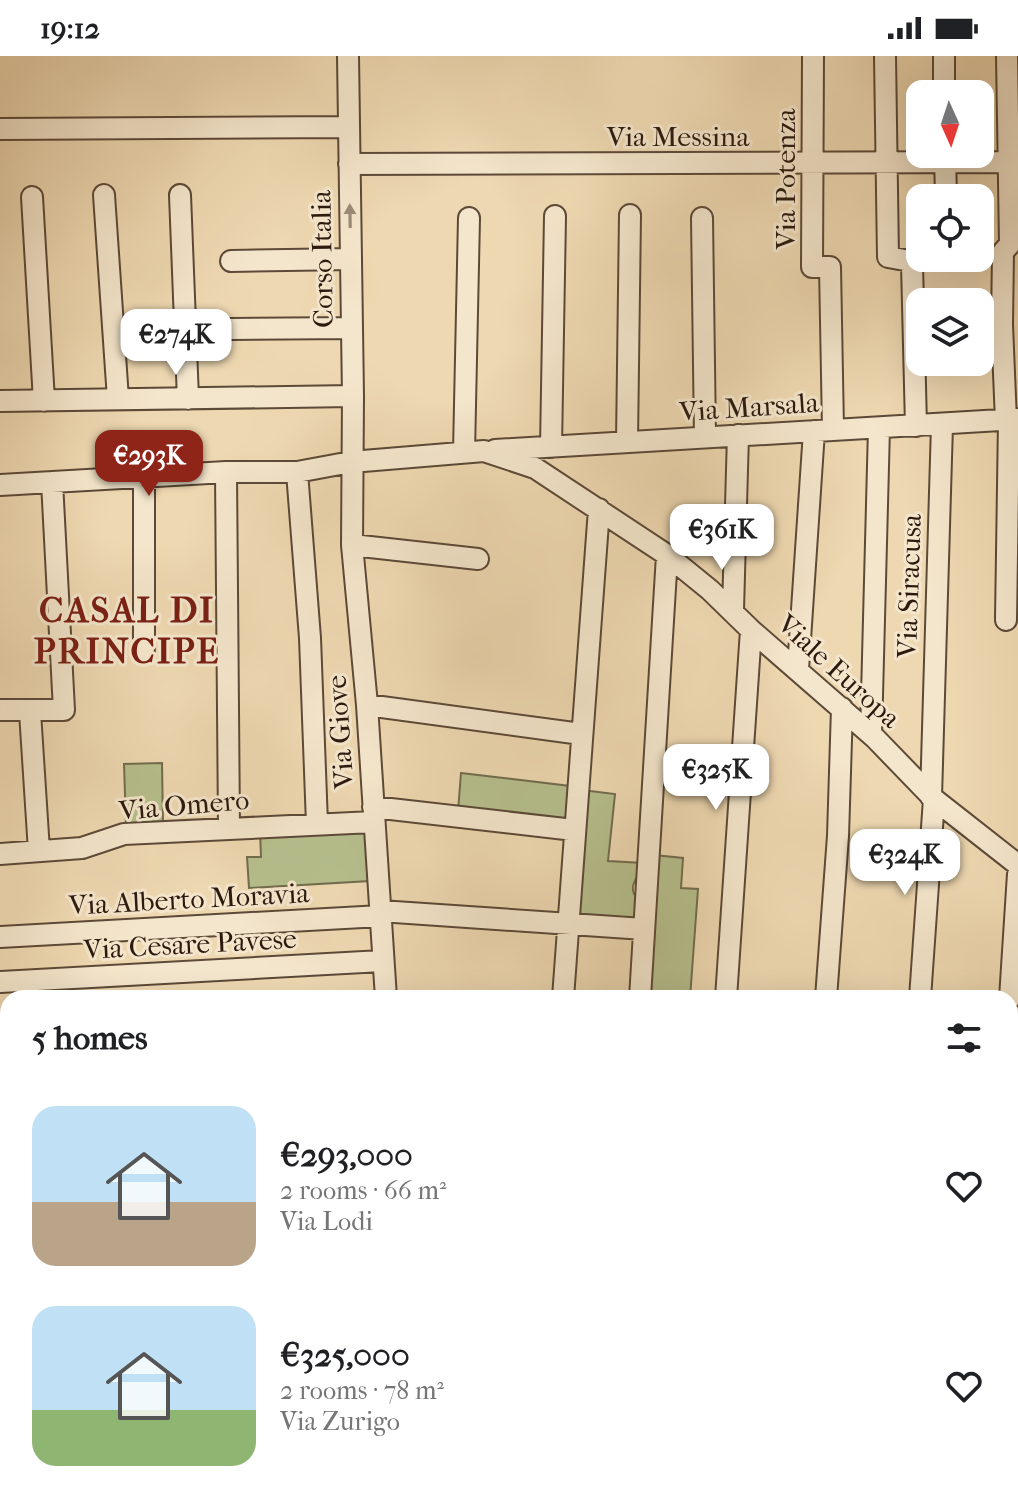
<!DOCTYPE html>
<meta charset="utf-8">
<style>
:root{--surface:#fff;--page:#f6f6f6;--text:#202124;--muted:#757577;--accent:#8f2418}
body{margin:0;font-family:"IM FELL French Canon",serif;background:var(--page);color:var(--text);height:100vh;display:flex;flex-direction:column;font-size:30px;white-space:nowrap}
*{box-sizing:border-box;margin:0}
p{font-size:26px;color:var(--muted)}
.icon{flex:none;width:44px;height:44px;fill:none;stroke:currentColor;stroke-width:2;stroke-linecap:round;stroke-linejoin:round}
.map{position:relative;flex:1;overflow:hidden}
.drawer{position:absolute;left:0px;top:934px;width:1018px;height:512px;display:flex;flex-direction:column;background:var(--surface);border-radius:24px 24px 0 0;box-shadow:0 8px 32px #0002}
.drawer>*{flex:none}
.needle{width:52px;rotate:177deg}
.fabs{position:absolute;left:906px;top:24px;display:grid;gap:16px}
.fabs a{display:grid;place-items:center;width:88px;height:88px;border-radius:16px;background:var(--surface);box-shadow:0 8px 32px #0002;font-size:40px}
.price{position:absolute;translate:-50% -68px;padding:0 18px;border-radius:16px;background:#fff;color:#222;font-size:26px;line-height:52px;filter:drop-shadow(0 2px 4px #0008)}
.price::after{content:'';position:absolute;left:50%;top:48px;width:24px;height:18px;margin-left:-12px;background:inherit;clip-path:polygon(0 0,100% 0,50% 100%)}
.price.active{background:var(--accent);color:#fff}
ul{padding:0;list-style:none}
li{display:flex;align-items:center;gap:24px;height:200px;padding:0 32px}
li span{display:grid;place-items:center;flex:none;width:224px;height:160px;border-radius:24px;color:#555}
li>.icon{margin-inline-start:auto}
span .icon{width:96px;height:96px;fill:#fffc;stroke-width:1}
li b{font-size:34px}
h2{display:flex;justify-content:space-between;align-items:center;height:96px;padding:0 32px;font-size:34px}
.status{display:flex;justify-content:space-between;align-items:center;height:56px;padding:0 40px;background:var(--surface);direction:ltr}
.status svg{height:22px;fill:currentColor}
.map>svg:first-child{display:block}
</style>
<div class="status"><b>19:12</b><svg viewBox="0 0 49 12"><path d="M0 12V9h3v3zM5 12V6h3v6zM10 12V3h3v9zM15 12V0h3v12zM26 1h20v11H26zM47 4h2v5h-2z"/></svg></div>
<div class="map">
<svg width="1018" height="1446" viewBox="0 0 1018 1446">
<rect width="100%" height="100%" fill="#eed8b1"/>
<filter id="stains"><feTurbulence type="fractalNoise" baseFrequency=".0025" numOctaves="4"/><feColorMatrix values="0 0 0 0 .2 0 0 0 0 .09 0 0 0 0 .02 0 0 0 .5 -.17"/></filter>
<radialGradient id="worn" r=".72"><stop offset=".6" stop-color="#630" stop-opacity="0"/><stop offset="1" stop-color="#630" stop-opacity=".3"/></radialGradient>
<path fill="#b6bf8d" stroke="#716c4e" stroke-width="2" d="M 162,707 L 163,768 L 126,769 L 124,708 Z
M 461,717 L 570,730 L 567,767 L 458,755 Z
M 582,734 L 615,738 L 608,805 L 643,807 C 640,820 626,830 637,842 L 637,858 L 629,866 L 575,863 Z
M 366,773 L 370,825 L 249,832 L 247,801 L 261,801 L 260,776 Z
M 654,799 L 683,802 L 681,832 L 698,833 L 690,942 L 647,942 Z"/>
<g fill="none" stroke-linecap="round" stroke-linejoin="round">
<defs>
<path id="minor" d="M 348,0 L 353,340 L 352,489 L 367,649 L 386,942
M 813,0 L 812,211 L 830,211 L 833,373
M 885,0 L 888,201 L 910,205 L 912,208 L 916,370
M 944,0 L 944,38
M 0,73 L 349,71
M 945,98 L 946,142
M 349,108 L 1007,106
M 104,139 L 118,343
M 180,139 L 188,343
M 32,141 L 44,345
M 702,162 L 705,381
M 231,205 L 351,203
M 230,273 L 351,272
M 0,345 L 353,340
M 1006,365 L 1002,269 L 1003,196 L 1010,188 L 1007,0
M 627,386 L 630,159
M 551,391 L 555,160
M 495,394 L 1018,363
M 464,396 L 469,162
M 226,416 L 229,772
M 297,416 L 310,582 L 317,768
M 144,421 L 144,593
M 0,429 L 226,416 L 297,416 L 351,406 L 484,395 L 535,412 L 667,499 L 710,534 L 751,574 L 875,682 L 934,743 L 1018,809
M 352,489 L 478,503
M 733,554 L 738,379
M 1006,564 L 1009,364
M 798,613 L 814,375
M 367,649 L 581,678
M 0,654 L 64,654 L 52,426
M 30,656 L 39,795
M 871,678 L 879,372
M 931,741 L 942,369
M 373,751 L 574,774
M 0,798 L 82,792 L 124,778 L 373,766
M 380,855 L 644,873
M 0,881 L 381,860
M 0,926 L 382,905
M 563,942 L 599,453
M 640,942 L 667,499
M 726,942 L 751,574
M 826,942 L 838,780 L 842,652
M 920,942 L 934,743
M 1010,942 L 1018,818
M 0,1022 L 8,1021
M 0,1064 L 8,1064
M 0,1150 L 8,1149
M 1010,1168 L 1018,1171
M 0,1247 L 8,1247
M 0,1376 L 8,1376
M 0,1430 L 8,1429
M 438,1438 L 439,1446
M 830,1438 L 842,1446
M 986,1446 L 987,1438"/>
</defs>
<use href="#minor" stroke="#5c4937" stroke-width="24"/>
<use href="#minor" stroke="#f4e6cc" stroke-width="20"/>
</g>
<defs><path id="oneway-solid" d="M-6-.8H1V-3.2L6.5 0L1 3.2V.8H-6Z" transform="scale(2)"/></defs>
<use fill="#9a8a76" href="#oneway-solid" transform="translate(350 160) rotate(-91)"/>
<g text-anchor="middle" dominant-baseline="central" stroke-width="6" stroke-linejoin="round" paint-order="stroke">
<g font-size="28" fill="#2c190e" stroke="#f4e6cc">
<text x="678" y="80">Via Messina</text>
<text transform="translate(785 123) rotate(-90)">Via Potenza</text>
<text transform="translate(322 203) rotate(-91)">Corso Italia</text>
<text transform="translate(749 351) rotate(-4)">Via Marsala</text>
<text transform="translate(909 530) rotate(-88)">Via Siracusa</text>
<text transform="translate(839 615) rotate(42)">Viale Europa</text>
<text transform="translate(340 676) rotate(-94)">Via Giove</text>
<text transform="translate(184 749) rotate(-5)">Via Omero</text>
<text transform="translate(189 843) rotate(-3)">Via Alberto Moravia</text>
<text transform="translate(190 888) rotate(-3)">Via Cesare Pavese</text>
</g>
<g font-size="36" font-weight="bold" letter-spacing="2" fill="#7a1f14" stroke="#f4e6cc">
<text x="127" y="554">CASAL DI<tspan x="127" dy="41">PRINCIPE</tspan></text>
</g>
</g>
<rect width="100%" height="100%" filter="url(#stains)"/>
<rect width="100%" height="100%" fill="url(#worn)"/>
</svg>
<div class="fabs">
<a><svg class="needle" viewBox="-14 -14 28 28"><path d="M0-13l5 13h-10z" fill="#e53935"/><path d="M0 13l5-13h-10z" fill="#757577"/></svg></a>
<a><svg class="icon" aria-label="locate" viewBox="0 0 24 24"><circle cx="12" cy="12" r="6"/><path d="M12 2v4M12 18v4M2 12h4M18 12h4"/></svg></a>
<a><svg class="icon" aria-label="layers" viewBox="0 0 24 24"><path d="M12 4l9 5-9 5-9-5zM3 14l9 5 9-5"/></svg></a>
</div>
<b class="price" style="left:176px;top:321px">€274K</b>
<b class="price active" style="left:149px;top:442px">€293K</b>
<b class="price" style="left:722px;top:516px">€361K</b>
<b class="price" style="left:716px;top:756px">€325K</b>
<b class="price" style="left:905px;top:841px">€324K</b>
<section class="drawer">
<h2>5 homes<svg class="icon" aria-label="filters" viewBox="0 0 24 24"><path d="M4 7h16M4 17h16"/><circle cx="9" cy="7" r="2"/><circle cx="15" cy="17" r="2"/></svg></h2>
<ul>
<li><span style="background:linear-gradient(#bfe0f5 60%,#b9a48a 0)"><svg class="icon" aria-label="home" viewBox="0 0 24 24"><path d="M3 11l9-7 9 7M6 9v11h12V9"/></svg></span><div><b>€293,000</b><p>2 rooms · 66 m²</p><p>Via Lodi</p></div><svg class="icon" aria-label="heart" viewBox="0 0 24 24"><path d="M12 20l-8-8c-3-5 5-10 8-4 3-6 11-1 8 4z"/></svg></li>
<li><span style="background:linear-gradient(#bfe0f5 65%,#8fb573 0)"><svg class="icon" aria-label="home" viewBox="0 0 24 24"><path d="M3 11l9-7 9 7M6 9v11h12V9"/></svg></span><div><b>€325,000</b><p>2 rooms · 78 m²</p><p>Via Zurigo</p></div><svg class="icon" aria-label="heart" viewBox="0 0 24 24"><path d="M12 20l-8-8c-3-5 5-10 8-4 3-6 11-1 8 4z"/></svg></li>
</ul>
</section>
</div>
